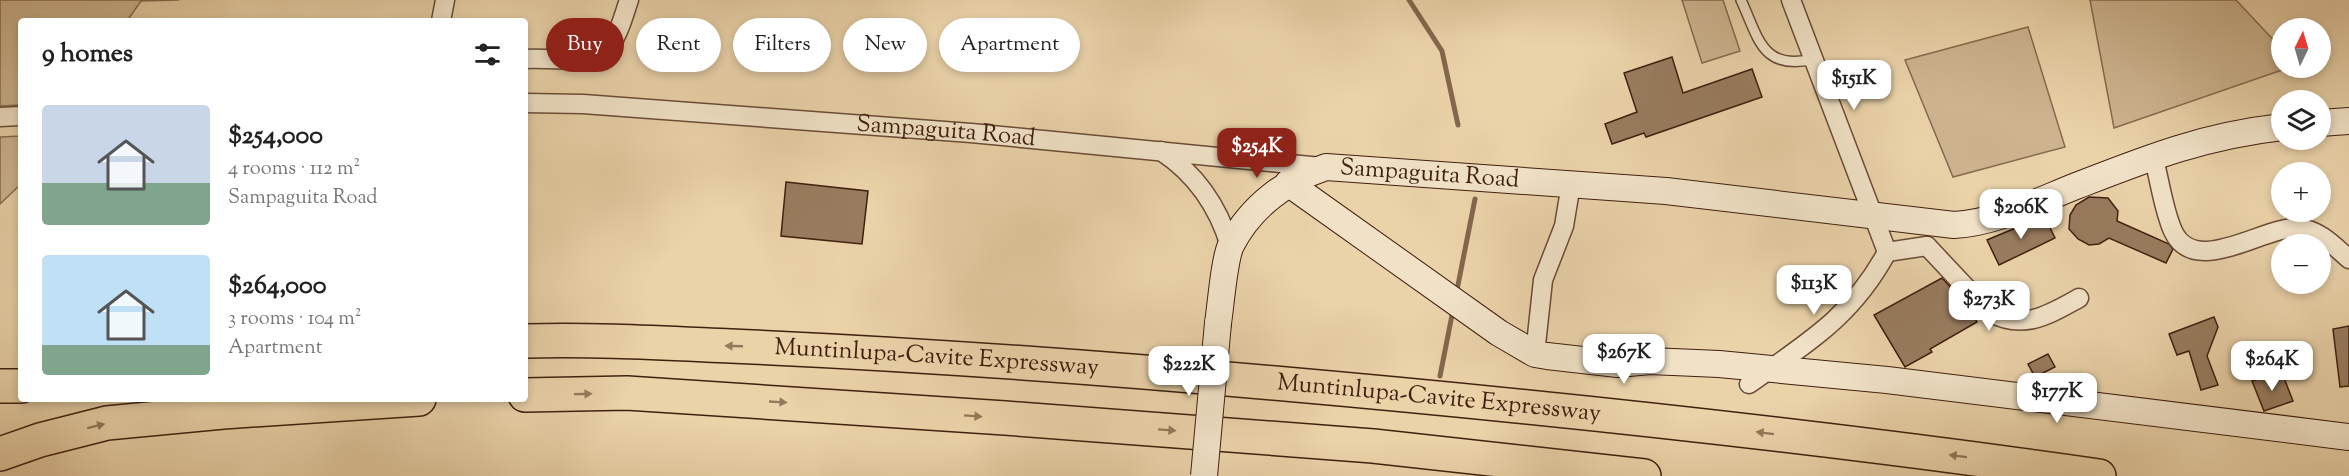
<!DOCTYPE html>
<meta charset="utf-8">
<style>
:root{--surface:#fff;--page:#f6f6f6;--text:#222;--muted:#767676;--accent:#8f2418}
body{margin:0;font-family:"Sorts Mill Goudy",serif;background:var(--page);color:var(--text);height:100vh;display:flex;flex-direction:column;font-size:22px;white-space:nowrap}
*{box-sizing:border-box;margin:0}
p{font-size:20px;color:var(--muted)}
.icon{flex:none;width:33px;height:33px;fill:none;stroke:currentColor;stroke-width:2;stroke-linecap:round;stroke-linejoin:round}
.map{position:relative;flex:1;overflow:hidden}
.sheet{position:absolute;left:18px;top:18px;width:510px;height:384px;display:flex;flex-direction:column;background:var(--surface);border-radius:6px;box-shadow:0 3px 9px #0003}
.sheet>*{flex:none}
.top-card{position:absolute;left:546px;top:18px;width:570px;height:54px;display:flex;gap:12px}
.needle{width:39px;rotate:5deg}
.buttons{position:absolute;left:2271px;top:18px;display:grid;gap:12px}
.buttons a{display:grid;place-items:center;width:60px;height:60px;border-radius:50%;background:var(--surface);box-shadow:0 3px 9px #0003;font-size:30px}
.price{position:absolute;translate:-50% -51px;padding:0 14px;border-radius:12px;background:#fff;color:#222;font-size:20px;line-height:39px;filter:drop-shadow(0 2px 3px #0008)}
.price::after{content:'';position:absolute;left:50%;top:36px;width:18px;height:14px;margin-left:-9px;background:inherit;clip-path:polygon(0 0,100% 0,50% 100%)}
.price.selected{background:var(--accent);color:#fff}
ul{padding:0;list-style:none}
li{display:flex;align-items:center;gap:18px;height:150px;padding:0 24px}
li span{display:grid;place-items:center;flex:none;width:168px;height:120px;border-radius:6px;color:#555}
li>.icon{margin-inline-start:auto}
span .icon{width:72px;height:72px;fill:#fffc;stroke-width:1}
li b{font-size:26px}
h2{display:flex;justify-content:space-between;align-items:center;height:72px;padding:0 24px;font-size:26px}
.tag{padding:0 21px;border-radius:27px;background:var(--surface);box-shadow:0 3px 9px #0003;font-size:21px;line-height:54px}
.tag.selected{background:var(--accent);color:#fff}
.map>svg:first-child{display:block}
</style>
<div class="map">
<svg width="2349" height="476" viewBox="0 0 2349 476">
<rect width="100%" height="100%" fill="#ead2a9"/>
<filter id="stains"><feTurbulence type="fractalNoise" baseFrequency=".00333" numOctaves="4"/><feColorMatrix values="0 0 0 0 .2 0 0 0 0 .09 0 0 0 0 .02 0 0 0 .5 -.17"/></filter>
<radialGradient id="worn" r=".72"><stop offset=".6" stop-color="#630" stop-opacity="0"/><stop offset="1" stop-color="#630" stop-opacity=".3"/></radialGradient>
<path fill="#cdb48f" stroke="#866a4f" stroke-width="1.5" d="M 0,0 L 179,0 L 141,1 L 127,21 L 21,21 L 21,105 L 0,106 Z
M 1682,0 L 1723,0 L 1740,51 L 1702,63 Z
M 2090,0 L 2236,0 L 2281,48 L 2282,68 L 2288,68 L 2114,128 Z
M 2028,27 L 2065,147 L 1953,177 L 1905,60 Z
M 21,136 L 21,184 L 0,204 L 0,137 Z"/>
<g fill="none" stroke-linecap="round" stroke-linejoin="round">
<path stroke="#83664c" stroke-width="5" d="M 1409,0 L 1442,51 L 1458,125
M 1456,295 L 1475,199
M 1440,376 L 1453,310"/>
</g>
<path fill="#987c5f" stroke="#401f0f" stroke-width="1.5" d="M 1672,57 L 1683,93 L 1752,69 L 1762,97 L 1646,137 L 1644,133 L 1612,144 L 1605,124 L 1637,112 L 1624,73 Z
M 786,182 L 868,191 L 862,244 L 781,236 Z
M 2089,197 L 2108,198 L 2118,211 L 2117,221 L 2169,244 L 2173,249 L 2166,263 L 2109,238 L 2099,244 L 2089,245 L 2078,239 L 2069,229 L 2070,215 L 2076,205 Z
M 2044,216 L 2055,238 L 1999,265 L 1987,240 Z
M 1942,278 L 1968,306 L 1977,322 L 1930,349 L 1932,352 L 1905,367 L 1874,315 Z
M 2214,317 L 2218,327 L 2207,356 L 2218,385 L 2201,390 L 2189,351 L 2177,355 L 2169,334 Z
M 2349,326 L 2349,386 L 2340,387 L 2333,329 Z
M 2048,354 L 2055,367 L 2035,377 L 2028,364 Z
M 2270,374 L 2273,382 L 2284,378 L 2293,401 L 2264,411 L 2252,381 Z"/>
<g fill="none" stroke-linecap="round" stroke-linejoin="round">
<defs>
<path id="lane" d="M 1741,0 C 1759,39 1762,71 1814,59"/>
<g id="street">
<path d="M 441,21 L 445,0"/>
<path d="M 525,59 C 549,57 595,67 611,44 C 620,32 624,14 629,0"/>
<path id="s1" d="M 525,103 L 583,104 L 971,133 L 1321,167"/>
<path d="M 0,117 L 21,116"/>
<path d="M 1161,151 C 1196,174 1218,206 1230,246"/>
<path d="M 2153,156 C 2160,180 2163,209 2173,231 C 2195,279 2265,225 2299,228 C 2320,230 2335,247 2349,259"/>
<path d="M 1927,246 L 1989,312 C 2024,331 2048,315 2079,298"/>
<path d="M 1887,252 L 1927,246"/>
<path d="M 1535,354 L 1543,280 L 1564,226 L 1571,184"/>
<path d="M 1749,384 C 1807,343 1852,317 1887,252 L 1791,0"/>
</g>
<g id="secondary">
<path d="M 2320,123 L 2349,121"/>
<path d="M 1288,183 L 1499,333 L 1535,354 L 1547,356 L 1618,364 L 1650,361 L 1719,364 L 1887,380 L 2349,437"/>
<path id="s2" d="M 1218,323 C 1221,304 1224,260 1231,245 C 1251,206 1287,180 1326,167 L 1666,191 L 1954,225 C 1995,223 2038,201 2076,186 C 2148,158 2203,136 2282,127"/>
</g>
<g id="highway">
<path id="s3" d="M 525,341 C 594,339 663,343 731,346 C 869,352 1006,361 1144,372 C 1463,398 1782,431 2099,476"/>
<path d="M 0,386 L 21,386"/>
<path d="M 525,395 L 627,393 L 1005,418 L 1373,446 L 1644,476"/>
<path d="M 0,454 L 40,440 L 107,423 L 223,412 L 419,399"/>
</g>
</defs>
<use href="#lane" stroke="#6a4c36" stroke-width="12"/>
<use href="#street" stroke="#6a4c36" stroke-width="21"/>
<use href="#secondary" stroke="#401f0f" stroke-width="28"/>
<use href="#highway" stroke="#401f0f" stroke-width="36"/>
<use href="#lane" stroke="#f1e2c7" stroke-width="9"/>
<use href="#street" stroke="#f1e2c7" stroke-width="18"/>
<use href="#secondary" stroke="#f1e2c7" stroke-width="26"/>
<use href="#highway" stroke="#ead2a9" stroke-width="33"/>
<defs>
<path id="secondary-bridge" d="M 1204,476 L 1218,323"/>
</defs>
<use href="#secondary-bridge" stroke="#401f0f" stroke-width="28" stroke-linecap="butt"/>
<use href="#secondary-bridge" stroke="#f1e2c7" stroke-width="26"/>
</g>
<defs><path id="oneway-solid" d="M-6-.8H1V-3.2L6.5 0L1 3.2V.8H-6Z" transform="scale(1.5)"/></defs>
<g fill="#95785c">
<use href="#oneway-solid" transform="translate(734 346) rotate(-178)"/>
<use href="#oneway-solid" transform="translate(583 394) rotate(-1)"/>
<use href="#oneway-solid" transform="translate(778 402) rotate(3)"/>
<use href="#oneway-solid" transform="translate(973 416) rotate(4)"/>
<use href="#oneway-solid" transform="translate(96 426) rotate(-14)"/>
<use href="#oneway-solid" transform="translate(1167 430) rotate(4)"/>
<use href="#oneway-solid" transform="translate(1765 433) rotate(-173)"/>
<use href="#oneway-solid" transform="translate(1958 456) rotate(-173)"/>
</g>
<g text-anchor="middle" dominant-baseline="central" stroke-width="4.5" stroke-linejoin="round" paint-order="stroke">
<g font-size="24" fill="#401f0f" stroke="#f1e2c7">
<text stroke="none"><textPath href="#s1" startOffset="422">Sampaguita Road</textPath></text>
<text stroke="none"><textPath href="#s2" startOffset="309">Sampaguita Road</textPath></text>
<text stroke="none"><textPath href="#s3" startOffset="412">Muntinlupa-Cavite Expressway</textPath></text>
<text stroke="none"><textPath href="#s3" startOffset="916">Muntinlupa-Cavite Expressway</textPath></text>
</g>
</g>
<rect width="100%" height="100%" filter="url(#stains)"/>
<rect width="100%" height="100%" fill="url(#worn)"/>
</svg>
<div class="buttons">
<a><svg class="needle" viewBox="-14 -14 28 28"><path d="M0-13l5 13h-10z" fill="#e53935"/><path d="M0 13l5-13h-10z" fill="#767676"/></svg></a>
<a><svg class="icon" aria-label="layers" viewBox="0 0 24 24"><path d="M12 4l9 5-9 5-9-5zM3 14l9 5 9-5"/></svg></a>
<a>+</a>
<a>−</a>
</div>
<b class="price" style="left:1854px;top:111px">$151K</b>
<b class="price selected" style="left:1257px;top:179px">$254K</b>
<b class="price" style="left:2021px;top:240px">$206K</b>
<b class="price" style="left:1814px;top:316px">$113K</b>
<b class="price" style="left:1989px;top:332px">$273K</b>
<b class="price" style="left:1624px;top:385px">$267K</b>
<b class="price" style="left:2272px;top:392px">$264K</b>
<b class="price" style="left:1189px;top:397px">$222K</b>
<b class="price" style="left:2057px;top:424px">$177K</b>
<div class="top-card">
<a class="tag selected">Buy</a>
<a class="tag">Rent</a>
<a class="tag">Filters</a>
<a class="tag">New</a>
<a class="tag">Apartment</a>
</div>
<section class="sheet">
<h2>9 homes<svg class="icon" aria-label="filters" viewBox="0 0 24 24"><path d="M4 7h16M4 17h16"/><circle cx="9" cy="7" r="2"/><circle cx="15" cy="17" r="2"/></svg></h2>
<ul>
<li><span style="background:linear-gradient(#c9d6e8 65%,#7fa58c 0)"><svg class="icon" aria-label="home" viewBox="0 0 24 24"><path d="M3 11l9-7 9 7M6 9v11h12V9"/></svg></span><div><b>$254,000</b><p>4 rooms · 112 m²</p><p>Sampaguita Road</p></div></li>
<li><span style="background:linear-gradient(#bfe0f5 75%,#7fa58c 0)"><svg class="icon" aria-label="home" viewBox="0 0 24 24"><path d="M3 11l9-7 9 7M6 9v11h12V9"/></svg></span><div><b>$264,000</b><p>3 rooms · 104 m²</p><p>Apartment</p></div></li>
</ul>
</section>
</div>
